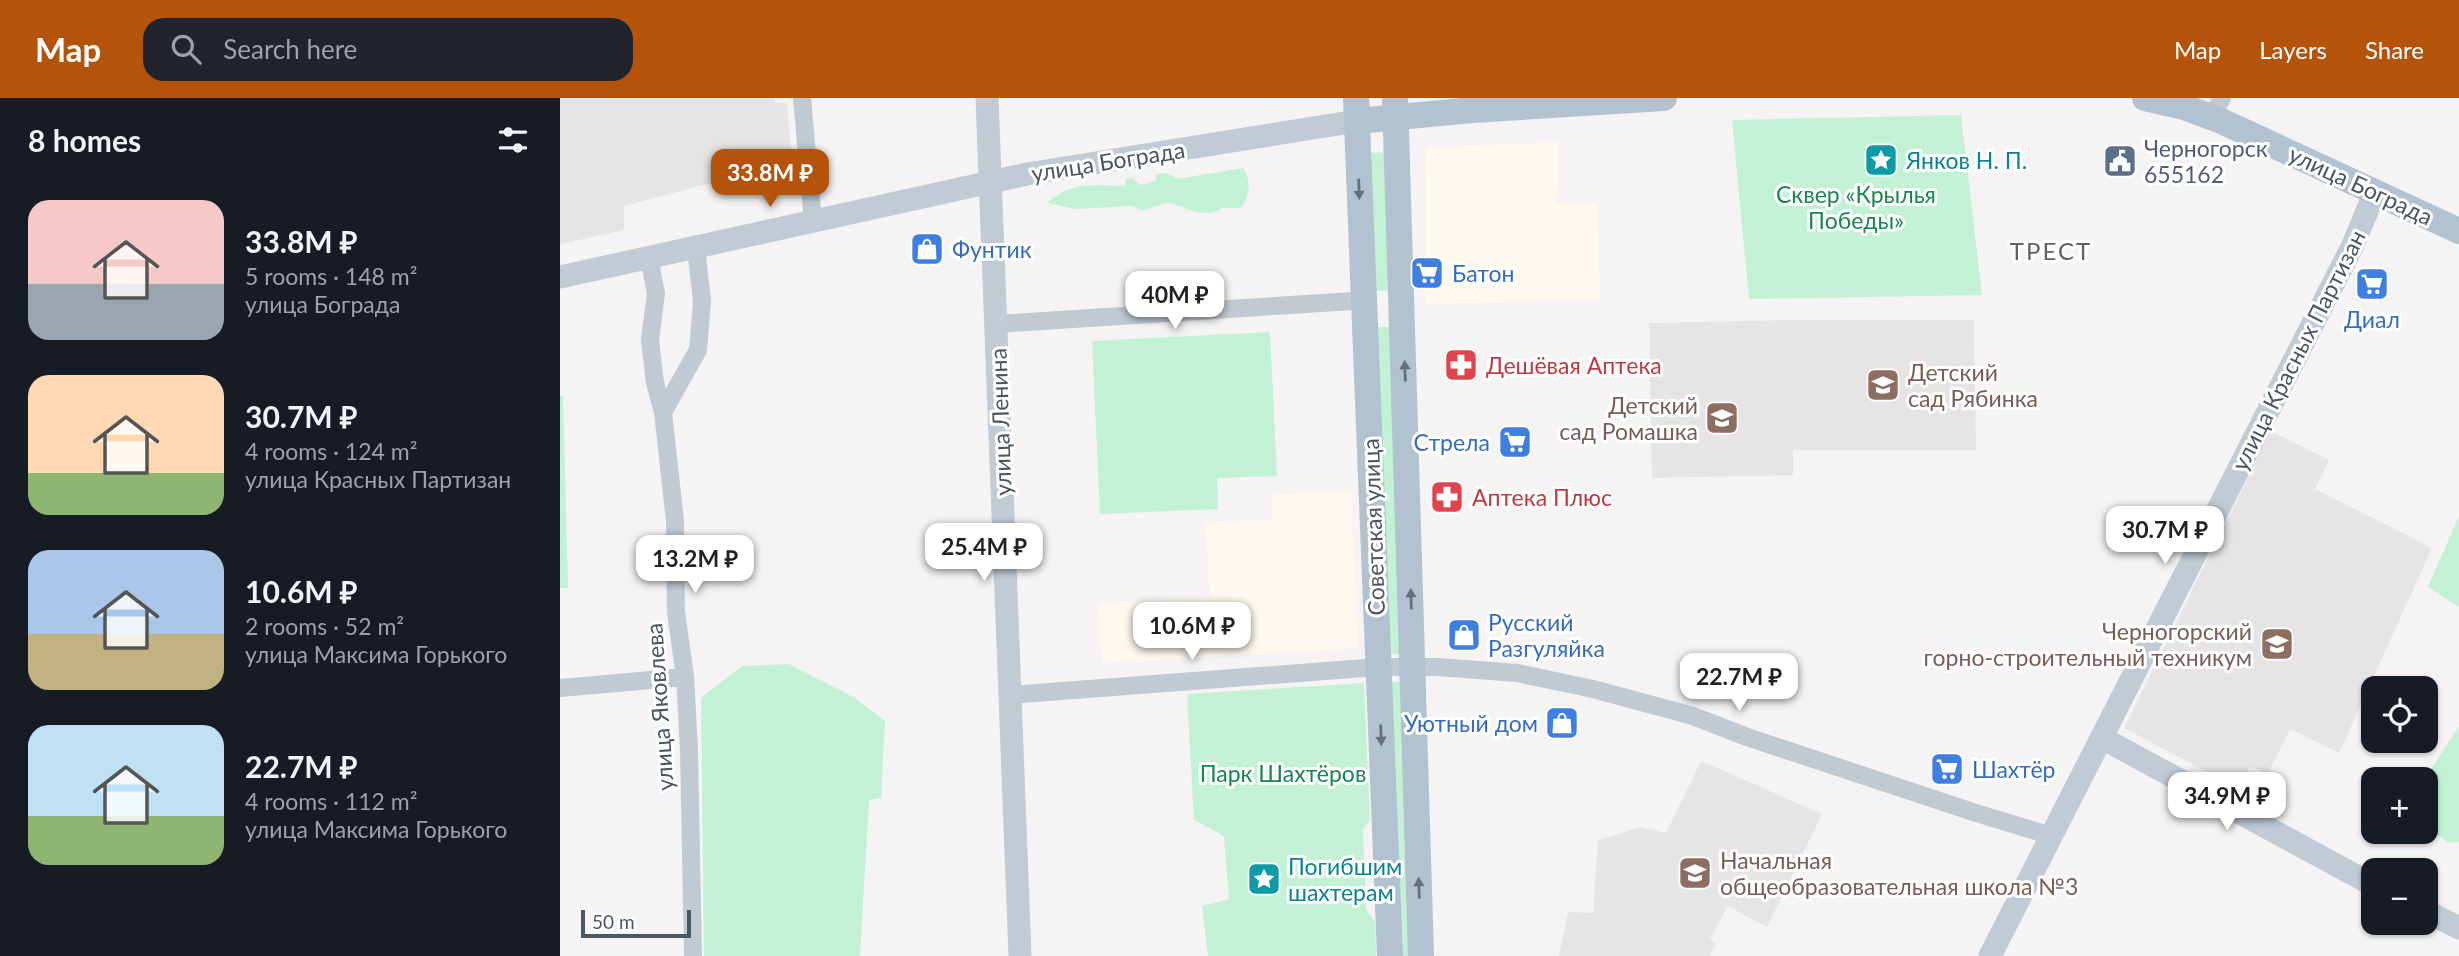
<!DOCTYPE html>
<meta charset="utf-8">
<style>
:root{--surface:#171b24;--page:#20242c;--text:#f1f3f6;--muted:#9ea1a6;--accent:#b45309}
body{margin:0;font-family:Lato,sans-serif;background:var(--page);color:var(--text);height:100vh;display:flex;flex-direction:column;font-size:26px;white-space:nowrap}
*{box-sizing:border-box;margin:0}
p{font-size:23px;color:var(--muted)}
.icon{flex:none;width:38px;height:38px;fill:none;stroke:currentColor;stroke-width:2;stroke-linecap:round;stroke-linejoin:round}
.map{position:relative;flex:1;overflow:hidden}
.panel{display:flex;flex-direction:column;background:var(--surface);width:560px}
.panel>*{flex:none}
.fabs{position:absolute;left:1801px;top:578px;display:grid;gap:14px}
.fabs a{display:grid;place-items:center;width:77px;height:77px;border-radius:14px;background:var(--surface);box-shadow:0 2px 5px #0004;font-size:35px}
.scale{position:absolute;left:21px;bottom:18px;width:110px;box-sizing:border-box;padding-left:7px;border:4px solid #4a5661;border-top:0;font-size:19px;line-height:24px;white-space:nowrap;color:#4a5661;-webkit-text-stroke:5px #fff;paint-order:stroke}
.price{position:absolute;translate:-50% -60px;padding:0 16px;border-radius:14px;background:#fff;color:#222;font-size:23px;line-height:46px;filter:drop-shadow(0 2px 4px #0008)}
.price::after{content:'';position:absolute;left:50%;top:42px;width:21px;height:16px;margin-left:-10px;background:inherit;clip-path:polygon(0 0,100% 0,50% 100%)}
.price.active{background:var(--accent);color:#fff}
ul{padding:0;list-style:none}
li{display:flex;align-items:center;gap:21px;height:175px;padding:0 28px}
li span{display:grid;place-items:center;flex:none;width:196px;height:140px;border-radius:21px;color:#555}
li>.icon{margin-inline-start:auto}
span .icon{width:84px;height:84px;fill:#fffc;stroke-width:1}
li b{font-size:30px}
h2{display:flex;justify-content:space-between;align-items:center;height:84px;padding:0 28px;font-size:30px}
header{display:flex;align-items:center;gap:42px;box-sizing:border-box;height:98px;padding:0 35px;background:var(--accent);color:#fff}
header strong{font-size:33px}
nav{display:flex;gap:38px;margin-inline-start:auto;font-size:24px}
.search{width:490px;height:63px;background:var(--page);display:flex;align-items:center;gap:18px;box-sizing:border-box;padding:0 24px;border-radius:21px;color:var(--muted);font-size:26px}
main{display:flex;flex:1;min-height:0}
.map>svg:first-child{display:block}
</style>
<header>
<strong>Map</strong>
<div class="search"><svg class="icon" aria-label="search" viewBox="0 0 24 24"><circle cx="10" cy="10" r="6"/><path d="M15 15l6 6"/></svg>Search here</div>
<nav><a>Map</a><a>Layers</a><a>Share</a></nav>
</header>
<main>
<section class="panel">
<h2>8 homes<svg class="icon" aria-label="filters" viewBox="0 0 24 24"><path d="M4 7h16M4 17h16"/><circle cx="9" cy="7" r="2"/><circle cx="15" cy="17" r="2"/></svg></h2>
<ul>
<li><span style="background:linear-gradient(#f6c9c9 60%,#9aa5b1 0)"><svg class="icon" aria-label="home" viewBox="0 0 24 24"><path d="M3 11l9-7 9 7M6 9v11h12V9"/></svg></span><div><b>33.8M ₽</b><p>5 rooms · 148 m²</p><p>улица Бограда</p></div></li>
<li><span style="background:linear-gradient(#ffd9b3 70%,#8fb573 0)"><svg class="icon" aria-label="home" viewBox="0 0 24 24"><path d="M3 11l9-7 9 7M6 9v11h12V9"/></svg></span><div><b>30.7M ₽</b><p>4 rooms · 124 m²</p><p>улица Красных Партизан</p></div></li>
<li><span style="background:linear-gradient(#a9c7e8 60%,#c2b280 0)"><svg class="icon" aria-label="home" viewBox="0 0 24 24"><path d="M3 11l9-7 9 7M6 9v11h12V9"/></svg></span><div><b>10.6M ₽</b><p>2 rooms · 52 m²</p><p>улица Максима Горького</p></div></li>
<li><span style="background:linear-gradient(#bfe0f5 65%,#8fb573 0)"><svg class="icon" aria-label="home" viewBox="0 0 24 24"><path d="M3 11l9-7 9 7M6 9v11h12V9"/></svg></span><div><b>22.7M ₽</b><p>4 rooms · 112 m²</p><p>улица Максима Горького</p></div></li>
</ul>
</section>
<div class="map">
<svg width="1899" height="858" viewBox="0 0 1899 858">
<rect width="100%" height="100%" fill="#f5f3f3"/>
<path fill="#fdf9ef" d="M 998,44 L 999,76 L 996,106 L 1037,106 L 1040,201 L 865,206 L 866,50 Z
M 791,392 L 798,550 L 542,565 L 538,506 L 650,499 L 645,425 L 712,421 L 711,397 Z"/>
<path fill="#e6e4e5" d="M 0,0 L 215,0 L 215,5 L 227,5 L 232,64 L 64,108 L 64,132 L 0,146 Z
M 1231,222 L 1414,222 L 1416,352 L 1233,352 L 1233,377 L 1092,380 L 1089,225 Z
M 1711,333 L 1769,362 L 1755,391 L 1872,450 L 1779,655 L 1730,631 L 1707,677 L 1690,668 L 1677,694 L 1649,675 L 1564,630 Z
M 1141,663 L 1262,716 L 1207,829 L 1168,808 L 1150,841 L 1156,845 L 1150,858 L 999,858 L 1008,814 L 1033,815 L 1038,742 L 1081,729 L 1106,735 Z"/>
<path fill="#c3f1d5" d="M 1401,17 L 1422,197 L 1189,201 L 1172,22 Z
M 830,54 L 834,192 L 813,193 L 808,55 Z
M 683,70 C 692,84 690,97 681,110 L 663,110 L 652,115 L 635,114 L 608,104 L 583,113 L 572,108 L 516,111 L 487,105 C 514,82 531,88 565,88 L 566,81 L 573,80 L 580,87 L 596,83 L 596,77 C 606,73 609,76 617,81 Z
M 813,229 L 835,229 L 847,556 L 826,557 Z
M 710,234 L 717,378 L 657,380 L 658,411 L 540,416 L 532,243 Z
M 0,298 L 3,298 L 8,490 L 0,490 Z
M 1899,418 L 1899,509 L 1868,489 Z
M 229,566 L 295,600 L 325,623 L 321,700 L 309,702 L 300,858 L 144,858 L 141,600 L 182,568 Z
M 846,583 L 854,858 L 839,858 L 827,584 Z
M 804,585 L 810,722 L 803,731 L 806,811 L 815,824 L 816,858 L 648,858 L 642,808 L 669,801 L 664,738 L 634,722 L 627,596 Z
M 1899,628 L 1899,743 L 1896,745 L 1888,744 L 1866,730 L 1865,681 Z"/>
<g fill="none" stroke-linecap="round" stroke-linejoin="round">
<path stroke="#c1cad2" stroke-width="18" d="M 242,0 L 253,124
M 1652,19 L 1662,0
M 89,160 L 96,195 L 90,242 L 95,285 L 103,314
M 436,226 L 793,203
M 0,590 L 125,579
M 449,597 L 818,569 L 878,569 L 957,575 L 1033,591 L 1133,618 L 1187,639 L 1416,715 L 1492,738
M 133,858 L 129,652 L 125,579 L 116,514 L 115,423 L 103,314 L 138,252 L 142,203 L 136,150"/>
<path stroke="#c1cbd6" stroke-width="23" d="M 427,0 L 460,858
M 0,179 L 467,76 L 797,23
M 1542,640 L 1813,787
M 1866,813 L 1899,830
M 1430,858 L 1793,147 L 1815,94"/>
<path stroke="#b3c2d1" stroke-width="26" d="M 796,0 L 830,858
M 835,0 L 861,858
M 1585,0 L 1624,9 L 1659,22 L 1899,133
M 797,23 L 912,12 L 1104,0"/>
</g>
<defs><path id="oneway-solid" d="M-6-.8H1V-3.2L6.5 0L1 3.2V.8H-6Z" transform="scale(1.75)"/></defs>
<g fill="#64717d">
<use href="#oneway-solid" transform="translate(799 91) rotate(88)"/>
<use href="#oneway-solid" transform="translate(845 273) rotate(-92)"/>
<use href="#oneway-solid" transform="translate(851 501) rotate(-92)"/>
<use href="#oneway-solid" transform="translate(821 637) rotate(88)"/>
<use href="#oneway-solid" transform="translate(859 790) rotate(-92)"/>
</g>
<defs>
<symbol id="sight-square" viewBox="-11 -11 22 22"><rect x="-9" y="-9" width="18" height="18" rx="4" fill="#0f9aa8" stroke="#fff"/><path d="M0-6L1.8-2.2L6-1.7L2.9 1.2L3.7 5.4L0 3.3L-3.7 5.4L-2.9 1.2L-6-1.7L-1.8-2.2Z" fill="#fff"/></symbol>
<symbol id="civic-square" viewBox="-11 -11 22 22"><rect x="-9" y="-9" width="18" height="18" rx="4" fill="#5c6f8a" stroke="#fff"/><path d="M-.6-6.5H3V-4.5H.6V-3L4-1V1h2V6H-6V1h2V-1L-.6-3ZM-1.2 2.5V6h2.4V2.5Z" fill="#fff"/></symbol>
<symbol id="shop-square" viewBox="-11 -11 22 22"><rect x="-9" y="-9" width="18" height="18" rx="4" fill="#3f7fe0" stroke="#fff"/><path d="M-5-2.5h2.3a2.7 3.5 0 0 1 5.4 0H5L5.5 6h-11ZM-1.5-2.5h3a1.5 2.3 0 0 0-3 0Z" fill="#fff"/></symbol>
<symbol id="supermarket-square" viewBox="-11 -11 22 22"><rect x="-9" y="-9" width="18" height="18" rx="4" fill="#3f7fe0" stroke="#fff"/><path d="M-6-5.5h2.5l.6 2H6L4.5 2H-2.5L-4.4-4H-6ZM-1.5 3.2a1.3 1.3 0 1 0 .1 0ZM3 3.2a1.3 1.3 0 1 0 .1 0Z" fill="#fff"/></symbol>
<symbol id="pharmacy-square" viewBox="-11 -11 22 22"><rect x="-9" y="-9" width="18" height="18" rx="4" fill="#e0444e" stroke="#fff"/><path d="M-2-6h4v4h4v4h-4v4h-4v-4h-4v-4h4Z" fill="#fff"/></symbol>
<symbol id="school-square" viewBox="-11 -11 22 22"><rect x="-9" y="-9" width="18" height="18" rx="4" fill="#8d6e63" stroke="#fff"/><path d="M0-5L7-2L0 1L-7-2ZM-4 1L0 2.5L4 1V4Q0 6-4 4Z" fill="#fff"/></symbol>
<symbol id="university-square" viewBox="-11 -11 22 22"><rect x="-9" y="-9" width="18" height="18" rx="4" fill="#8d6e63" stroke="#fff"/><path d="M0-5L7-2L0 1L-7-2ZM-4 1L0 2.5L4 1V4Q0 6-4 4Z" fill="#fff"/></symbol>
</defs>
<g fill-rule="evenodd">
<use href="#sight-square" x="1302" y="43" width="38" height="38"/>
<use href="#civic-square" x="1541" y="44" width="38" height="38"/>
<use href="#shop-square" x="348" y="132" width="38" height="38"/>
<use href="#supermarket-square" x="848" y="156" width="38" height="38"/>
<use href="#supermarket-square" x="1793" y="167" width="38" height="38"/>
<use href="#pharmacy-square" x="882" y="248" width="38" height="38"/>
<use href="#school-square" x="1304" y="268" width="38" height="38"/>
<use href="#school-square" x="1143" y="301" width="38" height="38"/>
<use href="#supermarket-square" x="936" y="325" width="38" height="38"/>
<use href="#pharmacy-square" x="868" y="380" width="38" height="38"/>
<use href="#shop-square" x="885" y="518" width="38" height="38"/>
<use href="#university-square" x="1698" y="527" width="38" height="38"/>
<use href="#shop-square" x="983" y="606" width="38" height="38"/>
<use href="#supermarket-square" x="1368" y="652" width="38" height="38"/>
<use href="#school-square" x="1116" y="756" width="38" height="38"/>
<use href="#sight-square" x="685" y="762" width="38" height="38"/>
</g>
<g text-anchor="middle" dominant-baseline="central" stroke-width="6" stroke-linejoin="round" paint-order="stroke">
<g font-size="23" fill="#4e5e75" stroke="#fff" text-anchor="start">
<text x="1584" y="50">Черногорск<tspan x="1584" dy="26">655162</tspan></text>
</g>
<g font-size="23" fill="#0d838f" stroke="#fff" text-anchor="start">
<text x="1346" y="62">Янков Н. П.</text>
<text x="728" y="768">Погибшим<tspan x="728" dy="26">шахтерам</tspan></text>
</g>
<g font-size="23" fill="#4a5661" stroke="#fff">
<text transform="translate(548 63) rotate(-9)">улица Бограда</text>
<text transform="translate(1801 87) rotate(25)">улица Бограда</text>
<text transform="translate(1738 252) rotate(-63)">улица Красных Партизан</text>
<text transform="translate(440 324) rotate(-92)">улица Ленина</text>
<text transform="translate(813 429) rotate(-92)">Советская улица</text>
<text transform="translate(99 609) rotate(-94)">улица Яковлева</text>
</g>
<g font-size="23" fill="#17864f" stroke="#fff">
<text x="1296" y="96">Сквер «Крылья<tspan x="1296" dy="26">Победы»</tspan></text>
<text x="723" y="675">Парк Шахтёров</text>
</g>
<g font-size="23" fill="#366cbe" stroke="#fff" text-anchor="start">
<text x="392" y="151">Фунтик</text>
<text x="892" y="175">Батон</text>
<text x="1812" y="221" text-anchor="middle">Диал</text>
<text x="930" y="344" text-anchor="end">Стрела</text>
<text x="928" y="524">Русский<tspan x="928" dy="26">Разгуляйка</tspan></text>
<text x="978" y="625" text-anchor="end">Уютный дом</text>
<text x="1412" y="671">Шахтёр</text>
</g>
<g font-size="23" fill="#be3a42" stroke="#fff" text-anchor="start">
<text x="926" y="267">Дешёвая Аптека</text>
<text x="912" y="399">Аптека Плюс</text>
</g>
<g font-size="23" fill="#785e54" stroke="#fff" text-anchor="start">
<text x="1348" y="274">Детский<tspan x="1348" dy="26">сад Рябинка</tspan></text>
<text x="1138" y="307" text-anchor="end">Детский<tspan x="1138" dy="26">сад Ромашка</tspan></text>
<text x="1692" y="533" text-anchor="end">Черногорский<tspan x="1692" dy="26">горно-строительный техникум</tspan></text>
<text x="1160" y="762">Начальная<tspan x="1160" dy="26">общеобразовательная школа №3</tspan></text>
</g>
<g font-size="24" letter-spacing="2" fill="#5f6368" stroke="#fff">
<text x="1491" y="152">ТРЕСТ</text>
</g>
</g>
</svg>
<div class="fabs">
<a><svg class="icon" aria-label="locate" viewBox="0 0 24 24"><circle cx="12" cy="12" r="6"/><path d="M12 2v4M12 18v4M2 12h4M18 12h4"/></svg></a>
<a>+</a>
<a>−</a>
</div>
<div class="scale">50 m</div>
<b class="price active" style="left:210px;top:111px">33.8M ₽</b>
<b class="price" style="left:615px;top:233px">40M ₽</b>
<b class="price" style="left:1605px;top:468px">30.7M ₽</b>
<b class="price" style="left:424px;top:485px">25.4M ₽</b>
<b class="price" style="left:135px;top:497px">13.2M ₽</b>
<b class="price" style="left:632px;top:564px">10.6M ₽</b>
<b class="price" style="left:1179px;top:615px">22.7M ₽</b>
<b class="price" style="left:1667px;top:734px">34.9M ₽</b>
</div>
</main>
